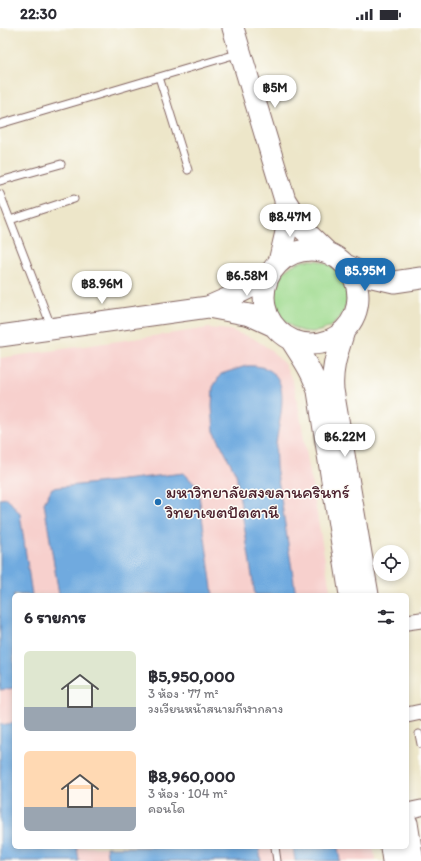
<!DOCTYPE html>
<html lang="th">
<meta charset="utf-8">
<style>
:root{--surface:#fff;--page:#f2f2f3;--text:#2b2b33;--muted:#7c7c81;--accent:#1f6fb2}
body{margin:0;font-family:Itim,"Playpen Sans Thai",sans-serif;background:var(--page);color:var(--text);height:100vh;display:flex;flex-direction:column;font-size:15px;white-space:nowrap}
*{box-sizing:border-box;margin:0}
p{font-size:13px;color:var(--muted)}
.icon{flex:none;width:22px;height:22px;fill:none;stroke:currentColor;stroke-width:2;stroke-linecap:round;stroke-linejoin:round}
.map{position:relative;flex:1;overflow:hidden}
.sheet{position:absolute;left:12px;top:565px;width:397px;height:256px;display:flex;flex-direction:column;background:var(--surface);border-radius:6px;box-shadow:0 2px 6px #0003}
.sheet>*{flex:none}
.buttons{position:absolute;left:373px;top:517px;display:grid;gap:8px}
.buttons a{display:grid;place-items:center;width:36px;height:36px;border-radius:50%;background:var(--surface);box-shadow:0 2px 6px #0003;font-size:20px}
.price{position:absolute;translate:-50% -34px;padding:0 9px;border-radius:14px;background:#fff;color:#222;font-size:13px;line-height:26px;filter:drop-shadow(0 1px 2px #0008)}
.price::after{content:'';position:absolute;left:50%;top:24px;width:12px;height:9px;margin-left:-6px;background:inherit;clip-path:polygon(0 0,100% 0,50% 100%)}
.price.on{background:var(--accent);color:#fff}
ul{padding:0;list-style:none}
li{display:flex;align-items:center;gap:12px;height:100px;padding:0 12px}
li span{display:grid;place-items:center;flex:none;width:112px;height:80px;border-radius:6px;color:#555}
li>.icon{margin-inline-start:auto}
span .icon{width:48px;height:48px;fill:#fffc;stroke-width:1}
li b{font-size:17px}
h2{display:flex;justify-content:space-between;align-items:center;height:48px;padding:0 12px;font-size:17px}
.status{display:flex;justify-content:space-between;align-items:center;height:28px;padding:0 20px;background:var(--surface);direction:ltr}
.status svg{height:11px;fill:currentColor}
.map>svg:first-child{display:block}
</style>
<div class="status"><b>22:30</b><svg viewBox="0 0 49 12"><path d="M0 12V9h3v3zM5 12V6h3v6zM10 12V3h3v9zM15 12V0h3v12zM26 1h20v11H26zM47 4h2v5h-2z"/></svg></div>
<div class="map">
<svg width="421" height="833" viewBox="0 0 421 833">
<rect width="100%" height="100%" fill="#fdfcf7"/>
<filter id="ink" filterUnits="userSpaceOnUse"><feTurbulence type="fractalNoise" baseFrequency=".025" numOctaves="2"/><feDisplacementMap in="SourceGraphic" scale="8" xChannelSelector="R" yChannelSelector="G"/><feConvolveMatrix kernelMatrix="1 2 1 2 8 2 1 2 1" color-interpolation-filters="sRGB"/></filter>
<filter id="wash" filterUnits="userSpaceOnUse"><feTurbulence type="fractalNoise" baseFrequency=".012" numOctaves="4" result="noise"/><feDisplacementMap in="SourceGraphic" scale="16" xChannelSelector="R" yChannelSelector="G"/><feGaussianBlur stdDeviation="0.9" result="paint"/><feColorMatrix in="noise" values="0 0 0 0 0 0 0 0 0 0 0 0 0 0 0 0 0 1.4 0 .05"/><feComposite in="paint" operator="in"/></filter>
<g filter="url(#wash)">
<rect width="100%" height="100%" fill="#ede6c9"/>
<path fill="#f7d0cd" d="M 209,300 L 229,302 L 253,310 L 271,322 L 285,337 L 293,354 L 299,381 L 331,567 L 14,567 L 14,819 L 373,819 L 376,833 L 0,833 L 0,330 Z"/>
<path fill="#9eda8e" stroke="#747c5c" d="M275 268a36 36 0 1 1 72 0a36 36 0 1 1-72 0Z"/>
<path fill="#6faadf" stroke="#5c6485" d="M 246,338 C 297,335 280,385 276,416 C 275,423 276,431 276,438 L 296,567 L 255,567 L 236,446 L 214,403 L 212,379 L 213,359 L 221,346 Z
M 184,445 L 198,460 L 213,567 L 59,567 L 44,475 L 52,460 Z
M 7,470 L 20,486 L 32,567 L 14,567 L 14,660 L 0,662 L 0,471 Z
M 14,695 L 14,819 L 77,819 L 79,833 L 0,833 L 0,697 Z
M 106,819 L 259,819 L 261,833 L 108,833 Z
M 293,819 L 338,819 L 340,833 L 295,833 Z"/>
</g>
<g filter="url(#ink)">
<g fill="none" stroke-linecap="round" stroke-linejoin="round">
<defs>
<path id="lane" d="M 159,49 L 188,142
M 0,96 L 240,25
M 0,153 L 61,136
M 0,166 L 51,298
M 10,192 L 74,171
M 419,706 L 421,716
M 275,819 L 277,833"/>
<path id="street" d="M 407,594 L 421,592
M 407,687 L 421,684
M 407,783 L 421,780"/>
<path id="secondary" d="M 233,0 L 285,172 L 304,202 L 326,223
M264 269a47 47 0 1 1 94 0a47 47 0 1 1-94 0Z
M 279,234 L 286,204 L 285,173
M 348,238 L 368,248 L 394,254 L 421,250
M 208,279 L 250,287 L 274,298
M 344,303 C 338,323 331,340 333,362 L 368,567
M 0,308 L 208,279 L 231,269 L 268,250
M 291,312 C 301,328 313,344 318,363 L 350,567
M 407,795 L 413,833
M 391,819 L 393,833"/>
</defs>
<use href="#lane" stroke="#836562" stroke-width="9"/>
<use href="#street" stroke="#836562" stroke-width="17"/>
<use href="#secondary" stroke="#836562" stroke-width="23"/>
<use href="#lane" stroke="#fff" stroke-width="7"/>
<use href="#street" stroke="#fff" stroke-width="15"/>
<use href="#secondary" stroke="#fff" stroke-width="21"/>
</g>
</g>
<circle fill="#1f6fb2" stroke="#fdfcf7" stroke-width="1.5" cx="158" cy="474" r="4"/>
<g text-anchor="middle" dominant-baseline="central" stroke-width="3" stroke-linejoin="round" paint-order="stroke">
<g font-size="17" fill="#4a1f2b" stroke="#fdfcf7" text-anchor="start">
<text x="166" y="464">มหาวิทยาลัยสงขลานครินทร์<tspan x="166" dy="20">วิทยาเขตปัตตานี</tspan></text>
</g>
</g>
</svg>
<div class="buttons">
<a><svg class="icon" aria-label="locate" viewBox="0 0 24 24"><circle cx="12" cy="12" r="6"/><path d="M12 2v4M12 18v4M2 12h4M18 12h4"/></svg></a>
</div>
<b class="price" style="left:275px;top:81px">฿5M</b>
<b class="price" style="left:290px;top:210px">฿8.47M</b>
<b class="price on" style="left:365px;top:264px">฿5.95M</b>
<b class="price" style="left:247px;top:269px">฿6.58M</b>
<b class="price" style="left:102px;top:277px">฿8.96M</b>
<b class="price" style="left:345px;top:430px">฿6.22M</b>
<section class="sheet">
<h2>6 รายการ<svg class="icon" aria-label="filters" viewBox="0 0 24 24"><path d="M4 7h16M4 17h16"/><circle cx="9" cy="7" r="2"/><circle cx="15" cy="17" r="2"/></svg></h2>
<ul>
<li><span style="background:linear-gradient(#dfe7d0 70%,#9aa5b1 0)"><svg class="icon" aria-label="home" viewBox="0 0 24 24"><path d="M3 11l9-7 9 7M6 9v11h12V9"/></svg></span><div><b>฿5,950,000</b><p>3 ห้อง · 77 m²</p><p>วงเวียนหน้าสนามกีฬากลาง</p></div></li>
<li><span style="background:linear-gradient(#ffd9b3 70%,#9aa5b1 0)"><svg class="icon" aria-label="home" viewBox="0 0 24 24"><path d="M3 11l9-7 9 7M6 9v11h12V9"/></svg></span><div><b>฿8,960,000</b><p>3 ห้อง · 104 m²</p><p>คอนโด</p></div></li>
</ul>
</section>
</div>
